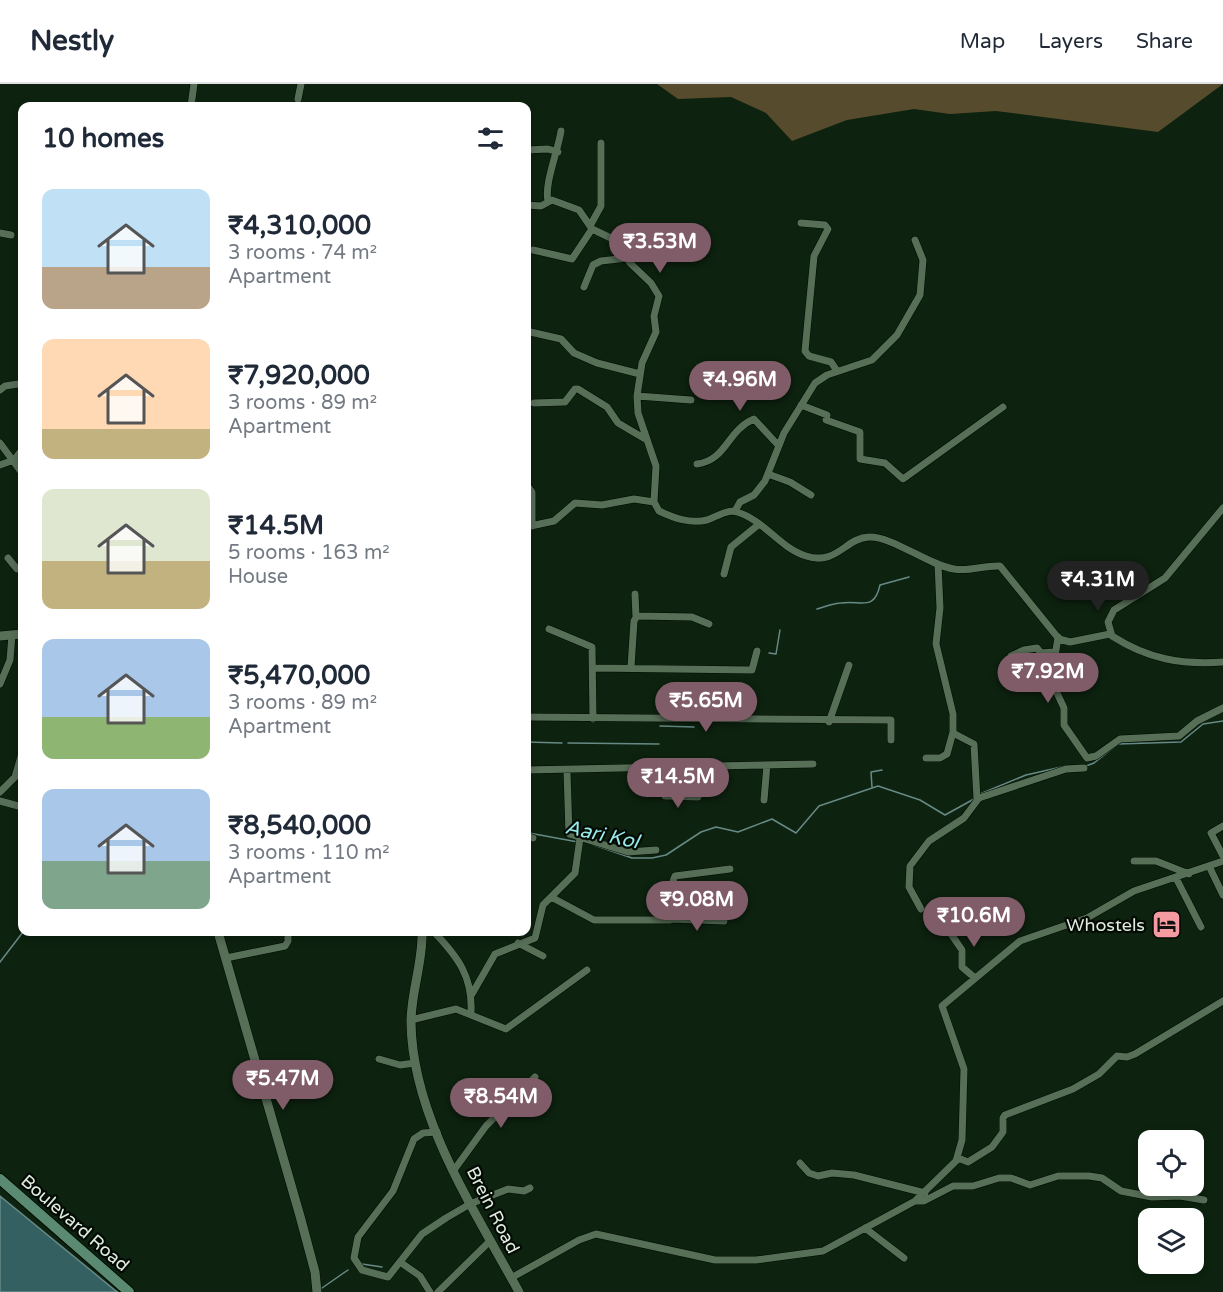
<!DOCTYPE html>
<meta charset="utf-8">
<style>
:root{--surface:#fff;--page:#f6f6f7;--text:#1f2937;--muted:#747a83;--line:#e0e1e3;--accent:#7f5c67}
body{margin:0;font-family:"Varela Round",sans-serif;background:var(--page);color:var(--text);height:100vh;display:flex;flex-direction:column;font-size:22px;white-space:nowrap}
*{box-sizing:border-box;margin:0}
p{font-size:20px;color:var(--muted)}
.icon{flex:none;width:33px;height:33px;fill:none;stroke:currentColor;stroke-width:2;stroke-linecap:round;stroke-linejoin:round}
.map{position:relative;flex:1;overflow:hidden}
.sheet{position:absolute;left:18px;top:18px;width:513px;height:834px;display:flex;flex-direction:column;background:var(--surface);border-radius:12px;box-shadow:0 3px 9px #0003}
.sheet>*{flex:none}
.buttons{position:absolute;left:1138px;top:1046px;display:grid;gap:12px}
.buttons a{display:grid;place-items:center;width:66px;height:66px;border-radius:12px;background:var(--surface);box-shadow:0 3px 9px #0003;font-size:30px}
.price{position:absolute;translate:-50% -51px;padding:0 14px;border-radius:21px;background:var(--accent);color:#fff;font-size:20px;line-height:39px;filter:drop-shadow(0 2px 3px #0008)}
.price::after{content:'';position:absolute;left:50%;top:36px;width:18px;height:14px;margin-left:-9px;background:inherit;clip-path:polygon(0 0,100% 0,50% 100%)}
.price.current{background:#222;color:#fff}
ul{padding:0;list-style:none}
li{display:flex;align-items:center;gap:18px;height:150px;padding:0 24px}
li span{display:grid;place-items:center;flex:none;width:168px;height:120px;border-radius:12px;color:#555}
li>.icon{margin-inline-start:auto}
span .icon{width:72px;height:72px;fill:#fffc;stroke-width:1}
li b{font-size:26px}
h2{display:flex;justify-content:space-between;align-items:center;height:72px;padding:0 24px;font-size:26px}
header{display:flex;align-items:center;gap:36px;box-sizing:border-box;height:84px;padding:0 30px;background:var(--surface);border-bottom:2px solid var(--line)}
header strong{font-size:28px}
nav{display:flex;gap:33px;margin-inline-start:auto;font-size:21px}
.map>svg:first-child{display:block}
</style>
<header>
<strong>Nestly</strong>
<nav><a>Map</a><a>Layers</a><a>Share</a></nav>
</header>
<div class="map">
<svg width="1223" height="1208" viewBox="0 0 1223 1208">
<rect width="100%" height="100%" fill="#0d220f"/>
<path fill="#564c2d" d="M 657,0 L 1223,0 L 1158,48 L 996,27 L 950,30 L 914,25 L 847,36 L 792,57 L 766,29 L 731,13 L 678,15 Z"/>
<path fill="#346061" stroke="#678a87" stroke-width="1.5" d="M 0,1112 L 116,1207 L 118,1208 L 0,1208 Z"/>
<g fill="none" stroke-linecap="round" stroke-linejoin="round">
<path stroke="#678a87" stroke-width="1.5" d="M 817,525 C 825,523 833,519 841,519 C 861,516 874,528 880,501 L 909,493
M 769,569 L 776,570 L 780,546
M 660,642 L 694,643
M 526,658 L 562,659
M 568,659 L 659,660
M 1086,682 L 1094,679 L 1118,660 L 1181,658 L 1203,640 L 1223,637
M 872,703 L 871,688 L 882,686
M 980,710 L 1026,691 L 1066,682
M 529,749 L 578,758
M 594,761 L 632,774 L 652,774 L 666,771 L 701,748 L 716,743 L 738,748 L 772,735 L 796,749 L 819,722 L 878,702 L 920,716 L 945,731 L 974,715
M 0,878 L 23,848
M 362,1180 L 382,1183
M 322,1204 L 348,1186"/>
<defs>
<path id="minor" d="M 298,15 L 301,0
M 191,22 L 194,0
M 526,66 L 548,65 L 558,68
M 548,117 C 544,100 558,67 561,47
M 526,121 L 541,122 L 552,116 L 579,126 L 592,145 L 617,157 L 630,179 L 651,199 L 659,212 L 654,232 L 656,248 L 642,279 L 637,312 L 638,329 L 656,382 L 654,418 L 659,427 C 674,434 690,440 707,436 C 716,433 727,425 737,428 C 764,436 781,465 806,472 C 837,482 845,454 869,453 C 892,452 928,481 954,485 C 969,488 985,481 1000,482 L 1059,555 L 1070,558 L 1110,550
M 801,139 L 825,141 L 828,145 L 814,172 L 805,267 L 809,272 L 831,278 L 837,287
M 590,142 L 601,122 L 601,59
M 0,149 L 11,151
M 533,166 L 572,175 L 592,145
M 584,203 L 593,181 L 601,177 L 627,174
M 526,247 L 561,255 L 574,269 L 597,279 L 640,290
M 0,306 L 5,302 L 18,300
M 637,312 L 691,316
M 534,319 L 565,318 L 575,305 L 578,305 L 607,323 L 618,339 L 647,356
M 801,321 L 827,331 L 826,336 L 860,348 L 860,375 L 885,379 L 903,395 L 1003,323
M 0,359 L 22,389
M 697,380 C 727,376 727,346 754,335 L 778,361
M 0,381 L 14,376 L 22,366
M 768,390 L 790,398 L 811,411
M 526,400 L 532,408 L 532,442
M 1223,424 L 1165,494 L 1114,526 L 1108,538 L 1112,552 C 1148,575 1181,581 1223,578
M 735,427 L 740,418 L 754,411 L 765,397 L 784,349 L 815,299 L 827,291 L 872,276 L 897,251 L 920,211 L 923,176 L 915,156
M 526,443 L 554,437 L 575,419 L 602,421 L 634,415 L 654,418
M 8,474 L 17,485 L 22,485
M 724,490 L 731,463 L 758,441
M 635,510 L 636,533
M 549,545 L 592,563 L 593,635
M 1058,553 L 1053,586 L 1057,609 L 1064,624 L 1064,641 L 1087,674 L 1096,672 L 1120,655 L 1179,652 L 1197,637 L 1223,624
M 1011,572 L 1024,566 L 1037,564 L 1041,569 L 1054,568
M 631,583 L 634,537 L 637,532 L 692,533 L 709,540
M 594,584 L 752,586 L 757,567
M 0,600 L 10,576 L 12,551
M 526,633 L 891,636 L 891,656
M 829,638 L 849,581
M 953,649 L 974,660 L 977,715
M 926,674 L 940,674 L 947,670 L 953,648 L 953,630 L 936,560 L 940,524 L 938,480
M 667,683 L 665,712 L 698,713
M 526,686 L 813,680
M 567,687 L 569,750 L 628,768 L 656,766
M 0,708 L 15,693 L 22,669
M 764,716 L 767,681
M 0,717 L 22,723
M 1223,742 L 1211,749 L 1223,772
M 526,752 L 533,754
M 1134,777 L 1156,777 L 1189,790
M 1209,782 L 1223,811
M 1176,794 L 1201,843
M 551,813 L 594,836 L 670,836 L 673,833 L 673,797 L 675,792 L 730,785
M 921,825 L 909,803 L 910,782 L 929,757 L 964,734 L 979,714 L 1066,685 L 1084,684
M 671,835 L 724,837
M 434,848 C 458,873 473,893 471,929
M 951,850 L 962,866 L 962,883 L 975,894
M 518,859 L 543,872
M 226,874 L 285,862 L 288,857 L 288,848
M 472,910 L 495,870 L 535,854 L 543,821 L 575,789 L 580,754
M 411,936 L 456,925 L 506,945 L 587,886
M 379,975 L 400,981 L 415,979
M 437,1048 L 423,1049 L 414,1055 L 393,1107 L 358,1153 L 354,1174 L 362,1186 L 388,1193 L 422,1150 L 446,1134 L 470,1120 L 508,1105 L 524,1107 L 530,1104
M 958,1074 L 968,1078 L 992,1063 L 1003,1048 L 1003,1034 L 1005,1031 L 1073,1005 L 1099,990 L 1117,972 L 1127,973 L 1135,970 L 1223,917
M 800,1079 L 809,1089 L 818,1092 L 832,1089 L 854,1091 L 925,1109
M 454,1086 L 486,1042 L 535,993
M 915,1117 L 924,1117 L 953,1102 L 973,1102 L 999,1094 L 1011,1094 L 1030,1101 L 1058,1092 L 1089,1092 L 1102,1094 L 1121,1107 L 1152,1113 L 1180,1112 L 1204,1116
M 865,1144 L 904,1174
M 400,1178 L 420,1192 L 430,1208
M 511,1194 L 579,1156 L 596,1150 L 715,1176 L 756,1176 L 823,1167 L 915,1117 L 956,1077 L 962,1056 L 964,985 L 942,922 L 1020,857 L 1087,834 L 1134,807 L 1223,777
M 438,1208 L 489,1158"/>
<path id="tertiary" d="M 0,552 L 22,550
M 218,848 L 300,1132 L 315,1188 L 317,1208
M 422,848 C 423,878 411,908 411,938 C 412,1033 475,1127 519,1208"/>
<path id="secondary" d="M 0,1095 L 129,1208"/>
</defs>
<use href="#minor" stroke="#000b00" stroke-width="8"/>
<use href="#tertiary" stroke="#000b00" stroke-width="10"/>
<use href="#secondary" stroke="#000b00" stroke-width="12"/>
<use href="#minor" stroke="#576e57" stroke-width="7"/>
<use href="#tertiary" stroke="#576e57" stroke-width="9"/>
<use href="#secondary" stroke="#5a8a71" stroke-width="10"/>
</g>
<defs>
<symbol id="hotel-square" viewBox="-11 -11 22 22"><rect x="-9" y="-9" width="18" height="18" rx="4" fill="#f49aa1" stroke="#030903"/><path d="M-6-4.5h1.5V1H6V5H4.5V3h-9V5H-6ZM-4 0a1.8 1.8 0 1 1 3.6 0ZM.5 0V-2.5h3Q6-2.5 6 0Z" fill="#111"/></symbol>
</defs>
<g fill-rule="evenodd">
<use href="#hotel-square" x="1150" y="824" width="33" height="33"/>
</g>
<g text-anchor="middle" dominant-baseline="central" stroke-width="4.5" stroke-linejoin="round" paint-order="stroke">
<g font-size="18" fill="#dfecdf" stroke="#030903" text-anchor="end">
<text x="1145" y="841">Whostels</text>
</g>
<g font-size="18" fill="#dfecdf" stroke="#030903">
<text transform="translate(493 1126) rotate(63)">Brein Road</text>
<text transform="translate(75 1139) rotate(41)">Boulevard Road</text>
</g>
<g font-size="20" font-style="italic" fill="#98e9ea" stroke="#030903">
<text transform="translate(602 751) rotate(12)">Aari Kol</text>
</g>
</g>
</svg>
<div class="buttons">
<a><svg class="icon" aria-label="locate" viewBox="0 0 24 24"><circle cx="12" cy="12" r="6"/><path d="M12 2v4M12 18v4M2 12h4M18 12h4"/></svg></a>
<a><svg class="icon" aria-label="layers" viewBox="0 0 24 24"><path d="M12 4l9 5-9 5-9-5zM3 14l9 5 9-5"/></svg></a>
</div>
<b class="price" style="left:660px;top:190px">₹3.53M</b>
<b class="price" style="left:740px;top:328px">₹4.96M</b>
<b class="price current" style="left:1098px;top:528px">₹4.31M</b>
<b class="price" style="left:1048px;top:620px">₹7.92M</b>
<b class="price" style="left:706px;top:649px">₹5.65M</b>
<b class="price" style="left:678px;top:725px">₹14.5M</b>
<b class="price" style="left:697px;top:848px">₹9.08M</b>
<b class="price" style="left:974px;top:864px">₹10.6M</b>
<b class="price" style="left:283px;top:1027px">₹5.47M</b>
<b class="price" style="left:501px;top:1045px">₹8.54M</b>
<section class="sheet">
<h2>10 homes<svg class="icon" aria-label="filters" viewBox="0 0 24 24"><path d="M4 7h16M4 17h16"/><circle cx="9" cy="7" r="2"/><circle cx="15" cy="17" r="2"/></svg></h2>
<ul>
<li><span style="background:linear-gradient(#bfe0f5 65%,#b9a48a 0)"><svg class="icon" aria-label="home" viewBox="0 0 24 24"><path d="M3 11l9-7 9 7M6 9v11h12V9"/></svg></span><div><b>₹4,310,000</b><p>3 rooms · 74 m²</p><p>Apartment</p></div></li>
<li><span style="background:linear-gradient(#ffd9b3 75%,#c2b280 0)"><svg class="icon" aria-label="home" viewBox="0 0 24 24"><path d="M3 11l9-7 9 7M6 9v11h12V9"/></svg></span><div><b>₹7,920,000</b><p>3 rooms · 89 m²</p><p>Apartment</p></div></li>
<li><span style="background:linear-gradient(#dfe7d0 60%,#c2b280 0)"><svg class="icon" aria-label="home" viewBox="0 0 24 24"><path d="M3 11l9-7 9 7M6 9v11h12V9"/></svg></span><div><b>₹14.5M</b><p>5 rooms · 163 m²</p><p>House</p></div></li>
<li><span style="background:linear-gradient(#a9c7e8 65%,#8fb573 0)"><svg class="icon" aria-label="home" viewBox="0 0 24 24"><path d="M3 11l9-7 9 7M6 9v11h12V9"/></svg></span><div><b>₹5,470,000</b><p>3 rooms · 89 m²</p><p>Apartment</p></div></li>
<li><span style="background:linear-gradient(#a9c7e8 60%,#7fa58c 0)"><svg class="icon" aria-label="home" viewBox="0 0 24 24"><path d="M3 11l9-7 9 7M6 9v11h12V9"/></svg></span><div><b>₹8,540,000</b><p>3 rooms · 110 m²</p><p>Apartment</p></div></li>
</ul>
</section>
</div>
